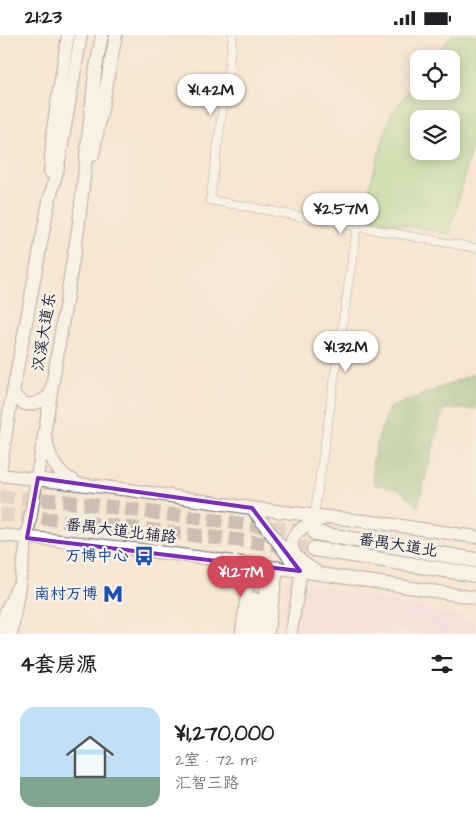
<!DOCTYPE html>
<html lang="zh">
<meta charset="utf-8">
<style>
:root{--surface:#fff;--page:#f2f2f2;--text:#202124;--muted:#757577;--line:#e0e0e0;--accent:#d1495b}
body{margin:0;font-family:"Architects Daughter","LXGW WenKai TC",sans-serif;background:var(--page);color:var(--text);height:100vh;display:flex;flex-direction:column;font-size:19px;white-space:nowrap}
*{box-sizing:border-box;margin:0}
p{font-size:16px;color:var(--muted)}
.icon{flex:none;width:28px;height:28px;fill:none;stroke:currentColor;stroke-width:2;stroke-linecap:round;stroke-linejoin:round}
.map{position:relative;height:599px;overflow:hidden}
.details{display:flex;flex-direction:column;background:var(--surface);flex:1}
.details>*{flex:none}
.tools{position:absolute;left:410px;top:15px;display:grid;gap:10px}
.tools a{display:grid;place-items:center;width:50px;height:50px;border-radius:10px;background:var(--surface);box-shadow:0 2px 12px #0003;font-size:25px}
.price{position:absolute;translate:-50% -42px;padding:0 11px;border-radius:18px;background:#fff;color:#222;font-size:16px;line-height:32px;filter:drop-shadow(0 1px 2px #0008)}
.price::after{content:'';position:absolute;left:50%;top:30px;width:15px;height:11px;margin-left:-8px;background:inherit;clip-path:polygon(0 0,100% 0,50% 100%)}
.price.on{background:var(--accent);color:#fff}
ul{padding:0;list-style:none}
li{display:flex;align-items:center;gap:15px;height:125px;padding:0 20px}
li+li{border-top:1px solid var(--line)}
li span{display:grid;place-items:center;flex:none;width:140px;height:100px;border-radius:15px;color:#555}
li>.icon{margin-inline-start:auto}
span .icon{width:60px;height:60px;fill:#fffc;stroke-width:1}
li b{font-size:21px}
h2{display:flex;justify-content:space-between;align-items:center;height:60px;padding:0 20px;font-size:21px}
.status{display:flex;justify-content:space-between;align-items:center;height:35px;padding:0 25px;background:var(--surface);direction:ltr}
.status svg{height:14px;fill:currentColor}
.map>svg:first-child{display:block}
</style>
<div class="status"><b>21:23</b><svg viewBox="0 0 49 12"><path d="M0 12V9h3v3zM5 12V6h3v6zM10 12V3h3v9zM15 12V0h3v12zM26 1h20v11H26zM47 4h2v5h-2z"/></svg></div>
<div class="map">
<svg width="476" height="599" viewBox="0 0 476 599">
<rect width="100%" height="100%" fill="#f7f3e8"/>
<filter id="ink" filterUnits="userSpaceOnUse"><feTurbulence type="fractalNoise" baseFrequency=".02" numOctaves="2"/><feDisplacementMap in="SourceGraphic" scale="10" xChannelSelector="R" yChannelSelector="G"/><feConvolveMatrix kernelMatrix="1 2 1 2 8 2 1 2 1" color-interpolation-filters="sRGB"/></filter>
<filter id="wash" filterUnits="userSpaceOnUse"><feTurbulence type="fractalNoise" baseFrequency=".0096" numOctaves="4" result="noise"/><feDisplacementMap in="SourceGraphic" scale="20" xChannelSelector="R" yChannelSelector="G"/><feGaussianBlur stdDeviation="1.12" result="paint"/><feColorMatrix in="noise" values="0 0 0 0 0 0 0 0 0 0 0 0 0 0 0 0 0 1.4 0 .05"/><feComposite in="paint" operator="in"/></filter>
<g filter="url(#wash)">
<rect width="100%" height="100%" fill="#f5e6d1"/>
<path fill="#f1d0e3" d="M 286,542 L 476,586 L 476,599 L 281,599 Z"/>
<path fill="#a1d88a" stroke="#627d62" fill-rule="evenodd" d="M 452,0 L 476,0 L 476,103 L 472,108 L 450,199 L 361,182 L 390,81 L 419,42 L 419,56 L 451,56 L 451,24 L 432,24 ZM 419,84 L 451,84 L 451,116 L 419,116 Z"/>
<path fill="#80b876" stroke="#516d58" d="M 476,338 L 476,374 L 443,374 L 418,472 L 399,454 L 375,450 C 366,429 382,393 389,373 Z"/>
</g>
<g filter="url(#ink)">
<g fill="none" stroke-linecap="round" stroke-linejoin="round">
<path stroke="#cbbfb3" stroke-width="14" stroke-dasharray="14 7" stroke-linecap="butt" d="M 0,462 L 63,466 L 315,498
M 0,479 L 61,485 L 314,514"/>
<defs>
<path id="street" d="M 233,0 L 210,165 L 476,213
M 314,481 L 357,191"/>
<path id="secondary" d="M 1,599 L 5,577 L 17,552
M 12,599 L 27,503
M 241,599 L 251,528
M 249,599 L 254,563
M 259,599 L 268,531
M 268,599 L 278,532
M 291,599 L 300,545 L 300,536"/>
<path id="primary" d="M 93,120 L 116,0
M 50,137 L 53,94 L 68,0
M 14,359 C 24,375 37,370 50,360
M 46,403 C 49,421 55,438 73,445
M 0,437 L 10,372 L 49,166 L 58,132 L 81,0
M 0,440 L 130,455 L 258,474 L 381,488 L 476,502
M 252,473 L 295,530
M 0,500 C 101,509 201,522 300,536 C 359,545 418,553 476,563
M 27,503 L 79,188 L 95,38 L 102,0
M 317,537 C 310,532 302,528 297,522 C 280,500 308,488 324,484"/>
<path id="highway" d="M 315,498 L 476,525
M 314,514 L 476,540"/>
</defs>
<use href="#street" stroke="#6c6770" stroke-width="9"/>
<use href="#secondary" stroke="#6c6770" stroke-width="13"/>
<use href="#primary" stroke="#6c6770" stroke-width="14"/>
<use href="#highway" stroke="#6c6770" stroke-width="16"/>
<use href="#street" stroke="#fff" stroke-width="8"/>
<use href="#secondary" stroke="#fff" stroke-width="11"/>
<use href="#primary" stroke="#fff" stroke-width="12"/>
<use href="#highway" stroke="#fff" stroke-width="14"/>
</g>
</g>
<path d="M0 0H476V599H0ZM 38,443 L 252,473 L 300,536 L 27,503 Z" fill="#f5e6d1" fill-opacity=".55" fill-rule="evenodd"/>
<path fill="none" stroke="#7b2cbf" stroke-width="4" stroke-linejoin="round" d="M 38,443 L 252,473 L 300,536 L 27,503 Z"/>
<defs>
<symbol id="bus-bare" viewBox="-9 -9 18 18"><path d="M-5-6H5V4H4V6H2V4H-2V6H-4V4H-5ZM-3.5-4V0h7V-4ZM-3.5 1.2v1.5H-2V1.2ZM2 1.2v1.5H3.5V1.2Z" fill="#1a4fb4" stroke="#f7f3e8" stroke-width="2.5" paint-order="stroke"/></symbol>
<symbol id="metro-bare" viewBox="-9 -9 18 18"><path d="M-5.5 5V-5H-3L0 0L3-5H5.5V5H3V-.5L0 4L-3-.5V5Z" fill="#1a4fb4" stroke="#f7f3e8" stroke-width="2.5" paint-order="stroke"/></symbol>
</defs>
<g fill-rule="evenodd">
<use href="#bus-bare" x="130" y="507" width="28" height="28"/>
<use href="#metro-bare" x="99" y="545" width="28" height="28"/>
</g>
<g text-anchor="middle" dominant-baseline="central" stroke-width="4.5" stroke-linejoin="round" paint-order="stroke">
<g font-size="16" fill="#22223b" stroke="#f7f3e8">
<text transform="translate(44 297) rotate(-81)">汉溪大道东</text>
<text transform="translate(121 496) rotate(7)">番禺大道北辅路</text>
<text transform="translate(398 510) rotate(9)">番禺大道北</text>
</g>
<g font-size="16" fill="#164399" stroke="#f7f3e8" text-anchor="end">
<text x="129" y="521">万博中心</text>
<text x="98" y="559">南村万博</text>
</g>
</g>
</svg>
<div class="tools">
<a><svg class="icon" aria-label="locate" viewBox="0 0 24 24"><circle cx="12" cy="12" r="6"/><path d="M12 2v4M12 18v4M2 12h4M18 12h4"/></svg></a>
<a><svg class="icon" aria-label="layers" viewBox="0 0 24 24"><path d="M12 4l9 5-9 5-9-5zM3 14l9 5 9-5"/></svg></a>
</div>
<b class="price" style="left:211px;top:81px">¥1.42M</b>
<b class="price" style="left:341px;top:200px">¥2.57M</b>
<b class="price" style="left:346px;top:338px">¥1.32M</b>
<b class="price on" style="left:241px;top:563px">¥1.27M</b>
</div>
<section class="details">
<h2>4套房源<svg class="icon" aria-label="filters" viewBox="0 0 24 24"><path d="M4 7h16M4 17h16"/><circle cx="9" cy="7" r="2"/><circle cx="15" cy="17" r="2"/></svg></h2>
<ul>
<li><span style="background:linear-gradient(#bfe0f5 70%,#7fa58c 0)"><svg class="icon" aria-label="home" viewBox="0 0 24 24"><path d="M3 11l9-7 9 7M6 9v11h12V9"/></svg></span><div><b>¥1,270,000</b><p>2室 · 72 m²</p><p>汇智三路</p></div></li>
</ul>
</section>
